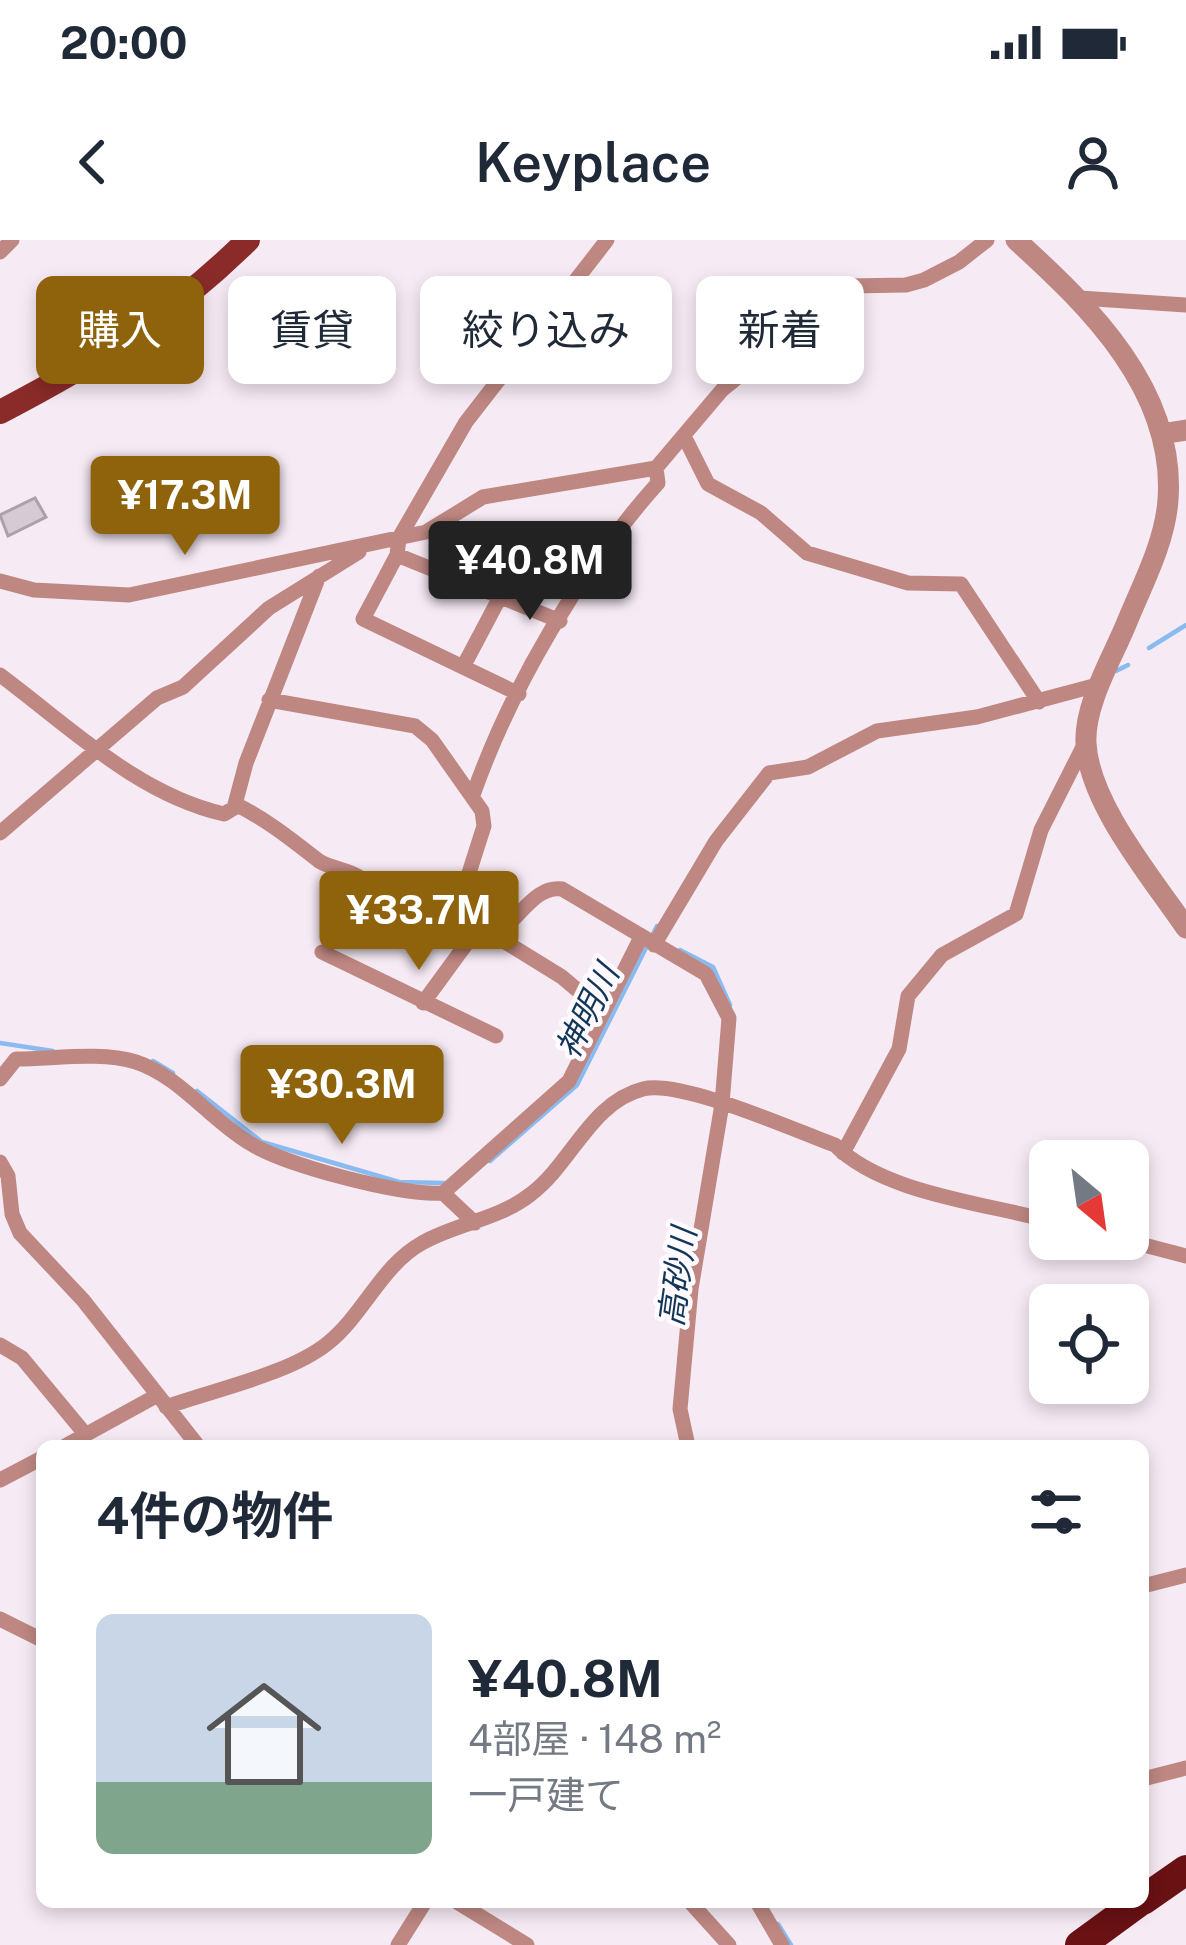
<!DOCTYPE html>
<html lang="ja">
<meta charset="utf-8">
<style>
:root{--surface:#fff;--page:#f6f6f7;--text:#1f2937;--muted:#747a83;--line:#e0e1e3;--accent:#8f630b}
body{margin:0;font-family:"Public Sans","Noto Sans JP",sans-serif;background:var(--page);color:var(--text);height:100vh;display:flex;flex-direction:column;font-size:45px;white-space:nowrap}
*{box-sizing:border-box;margin:0}
p{font-size:39px;color:var(--muted)}
.icon{flex:none;width:66px;height:66px;fill:none;stroke:currentColor;stroke-width:2;stroke-linecap:round;stroke-linejoin:round}
.map{position:relative;flex:1;overflow:hidden}
.sheet{position:absolute;left:36px;top:1200px;width:1113px;height:468px;display:flex;flex-direction:column;background:var(--surface);border-radius:18px;box-shadow:0 6px 18px #0003}
.sheet>*{flex:none}
.banner{position:absolute;left:36px;top:36px;width:1116px;height:108px;display:flex;gap:24px}
.needle{width:78px;rotate:151deg}
.controls{position:absolute;left:1029px;top:900px;display:grid;gap:24px}
.controls a{display:grid;place-items:center;width:120px;height:120px;border-radius:18px;background:var(--surface);box-shadow:0 6px 18px #0003;font-size:60px}
.price{position:absolute;translate:-50% -102px;padding:0 27px;border-radius:12px;background:var(--accent);color:#fff;font-size:39px;line-height:78px;filter:drop-shadow(0 3px 6px #0008)}
.price::after{content:'';position:absolute;left:50%;top:72px;width:36px;height:27px;margin-left:-18px;background:inherit;clip-path:polygon(0 0,100% 0,50% 100%)}
.price.on{background:#222;color:#fff}
ul{padding:0;list-style:none}
li{display:flex;align-items:center;gap:36px;height:300px;padding:0 60px}
li+li{border-top:3px solid var(--line)}
li span{display:grid;place-items:center;flex:none;width:336px;height:240px;border-radius:18px;color:#555}
li>.icon{margin-inline-start:auto}
span .icon{width:144px;height:144px;fill:#fffc;stroke-width:1}
li b{font-size:51px}
h2{display:flex;justify-content:space-between;align-items:center;height:144px;padding:0 60px;font-size:51px}
.chip{padding:0 42px;border-radius:18px;background:var(--surface);box-shadow:0 6px 18px #0003;font-size:42px;line-height:108px}
.chip.on{background:var(--accent);color:#fff}
.status{display:flex;justify-content:space-between;align-items:center;height:84px;padding:0 60px;background:var(--surface);direction:ltr}
.status svg{height:33px;fill:currentColor}
header{display:flex;justify-content:space-between;align-items:center;height:156px;padding:0 60px;background:var(--surface);font-size:54px;font-weight:600}
.map>svg:first-child{display:block}
</style>
<div class="status"><b>20:00</b><svg viewBox="0 0 49 12"><path d="M0 12V9h3v3zM5 12V6h3v6zM10 12V3h3v9zM15 12V0h3v12zM26 1h20v11H26zM47 4h2v5h-2z"/></svg></div>
<header><svg class="icon" aria-label="back" viewBox="0 0 24 24"><path d="M15 5l-7 7 7 7"/></svg>Keyplace<svg class="icon" aria-label="person" viewBox="0 0 24 24"><circle cx="12" cy="8" r="4"/><path d="M4 21q1-7 8-7t8 7"/></svg></header>
<div class="map">
<svg width="1186" height="1705" viewBox="0 0 1186 1705">
<rect width="100%" height="100%" fill="#f6eaf4"/>
<g fill="none" stroke-linecap="round" stroke-linejoin="round">
<path stroke="#89bbf0" stroke-width="4.5" d="M 1149,408 L 1186,385
M 1116,431 L 1128,425
M 680,710 L 713,727 L 730,765
M 0,803 L 53,811
M 153,821 L 173,833
M 197,851 L 262,902 L 399,942 L 444,943
M 490,921 L 577,845 L 657,686
M 778,1684 L 791,1705"/>
</g>
<path fill="#d6cad4" stroke="#aca0aa" stroke-width="3" d="M 35,258 L 46,277 L 8,296 L 0,275 Z"/>
<g fill="none" stroke-linecap="round" stroke-linejoin="round">
<path stroke="#be8782" stroke-width="15" d="M 0,12 L 12,0
M 1080,58 L 1186,65
M 684,196 L 708,244 L 761,273 L 807,313 L 908,343 L 961,344 L 1039,462
M 397,315 L 560,381
M 0,341 L 34,350 L 129,355 L 426,292 L 483,257 L 656,228 L 722,150 L 849,46 L 906,45 L 924,40 L 959,22 L 987,0
M 463,427 L 500,357
M 0,435 C 70,487 137,554 224,574 L 234,568 L 246,523 L 319,336
M 519,454 L 363,379 L 397,315 L 399,298 L 466,182 L 607,0
M 269,460 L 415,486 L 432,500 L 482,571 L 484,586 L 462,655 L 456,691
M 473,555 C 512,445 580,330 658,243 L 656,228
M 235,564 C 266,579 292,600 319,621 C 332,629 351,630 362,639 C 370,645 372,656 380,661 C 404,678 446,694 476,697 C 513,701 527,644 562,649 L 706,734 L 729,778 L 722,864 L 691,1049 L 680,1169 L 688,1206
M 0,593 L 157,458 L 183,447 L 269,368 L 359,312
M 494,695 L 562,737 L 602,771
M 654,705 L 716,601 L 769,533 L 808,527 L 877,491 L 977,477 L 1101,444
M 322,712 L 496,796
M 423,763 L 472,696
M 0,839 L 16,819 C 54,819 100,811 136,822 C 179,836 210,879 248,902 C 283,925 401,956 443,953 L 569,841 L 641,697
M 843,913 L 899,809 L 908,756 L 942,715 L 1016,674 L 1041,590 L 1085,503
M 0,922 L 8,936 L 12,974 L 20,993 L 83,1060 L 198,1206
M 443,953 L 475,983
M 1121,999 L 1186,1016
M 0,1105 L 22,1118 L 86,1195
M 166,1167 C 213,1150 290,1134 328,1103 C 363,1075 382,1025 422,1003 C 457,983 498,980 531,954 C 571,924 591,862 643,849 C 680,839 794,890 835,905 C 882,953 984,963 1050,981
M 65,1206 L 156,1156
M 0,1240 L 42,1218
M 1143,1346 L 1186,1335
M 0,1379 L 42,1400
M 1143,1539 L 1186,1528
M 457,1662 L 527,1705
M 690,1662 L 729,1705
M 757,1662 L 782,1705
M 398,1705 L 425,1662"/>
<path stroke="#be8782" stroke-width="21" d="M 1016,0 C 1090,67 1176,151 1168,260 C 1165,302 1143,343 1127,382 C 1113,417 1084,464 1086,503 C 1089,564 1153,639 1186,688
M 1161,194 L 1186,190"/>
<path stroke="#8a2b29" stroke-width="24" d="M 0,172 C 96,122 171,76 248,0"/>
<path stroke="#6a1114" stroke-width="30" d="M 1143,1660 L 1186,1630
M 1080,1705 L 1139,1662"/>
</g>
<g text-anchor="middle" dominant-baseline="central" stroke-width="9" stroke-linejoin="round" paint-order="stroke">
<g font-size="33" font-style="italic" fill="#123658" stroke="#fffafe">
<text transform="translate(587 771) rotate(-64)">神明川</text>
<text transform="translate(677 1037) rotate(-82)">高砂川</text>
</g>
</g>
</svg>
<div class="controls">
<a><svg class="needle" viewBox="-14 -14 28 28"><path d="M0-13l5 13h-10z" fill="#e53935"/><path d="M0 13l5-13h-10z" fill="#747a83"/></svg></a>
<a><svg class="icon" aria-label="locate" viewBox="0 0 24 24"><circle cx="12" cy="12" r="6"/><path d="M12 2v4M12 18v4M2 12h4M18 12h4"/></svg></a>
</div>
<b class="price" style="left:185px;top:318px">¥17.3M</b>
<b class="price on" style="left:530px;top:383px">¥40.8M</b>
<b class="price" style="left:419px;top:733px">¥33.7M</b>
<b class="price" style="left:342px;top:907px">¥30.3M</b>
<div class="banner">
<a class="chip on">購入</a>
<a class="chip">賃貸</a>
<a class="chip">絞り込み</a>
<a class="chip">新着</a>
</div>
<section class="sheet">
<h2>4件の物件<svg class="icon" aria-label="filters" viewBox="0 0 24 24"><path d="M4 7h16M4 17h16"/><circle cx="9" cy="7" r="2"/><circle cx="15" cy="17" r="2"/></svg></h2>
<ul>
<li><span style="background:linear-gradient(#c9d6e8 70%,#7fa58c 0)"><svg class="icon" aria-label="home" viewBox="0 0 24 24"><path d="M3 11l9-7 9 7M6 9v11h12V9"/></svg></span><div><b>¥40.8M</b><p>4部屋 · 148 m²</p><p>一戸建て</p></div></li>
</ul>
</section>
</div>
